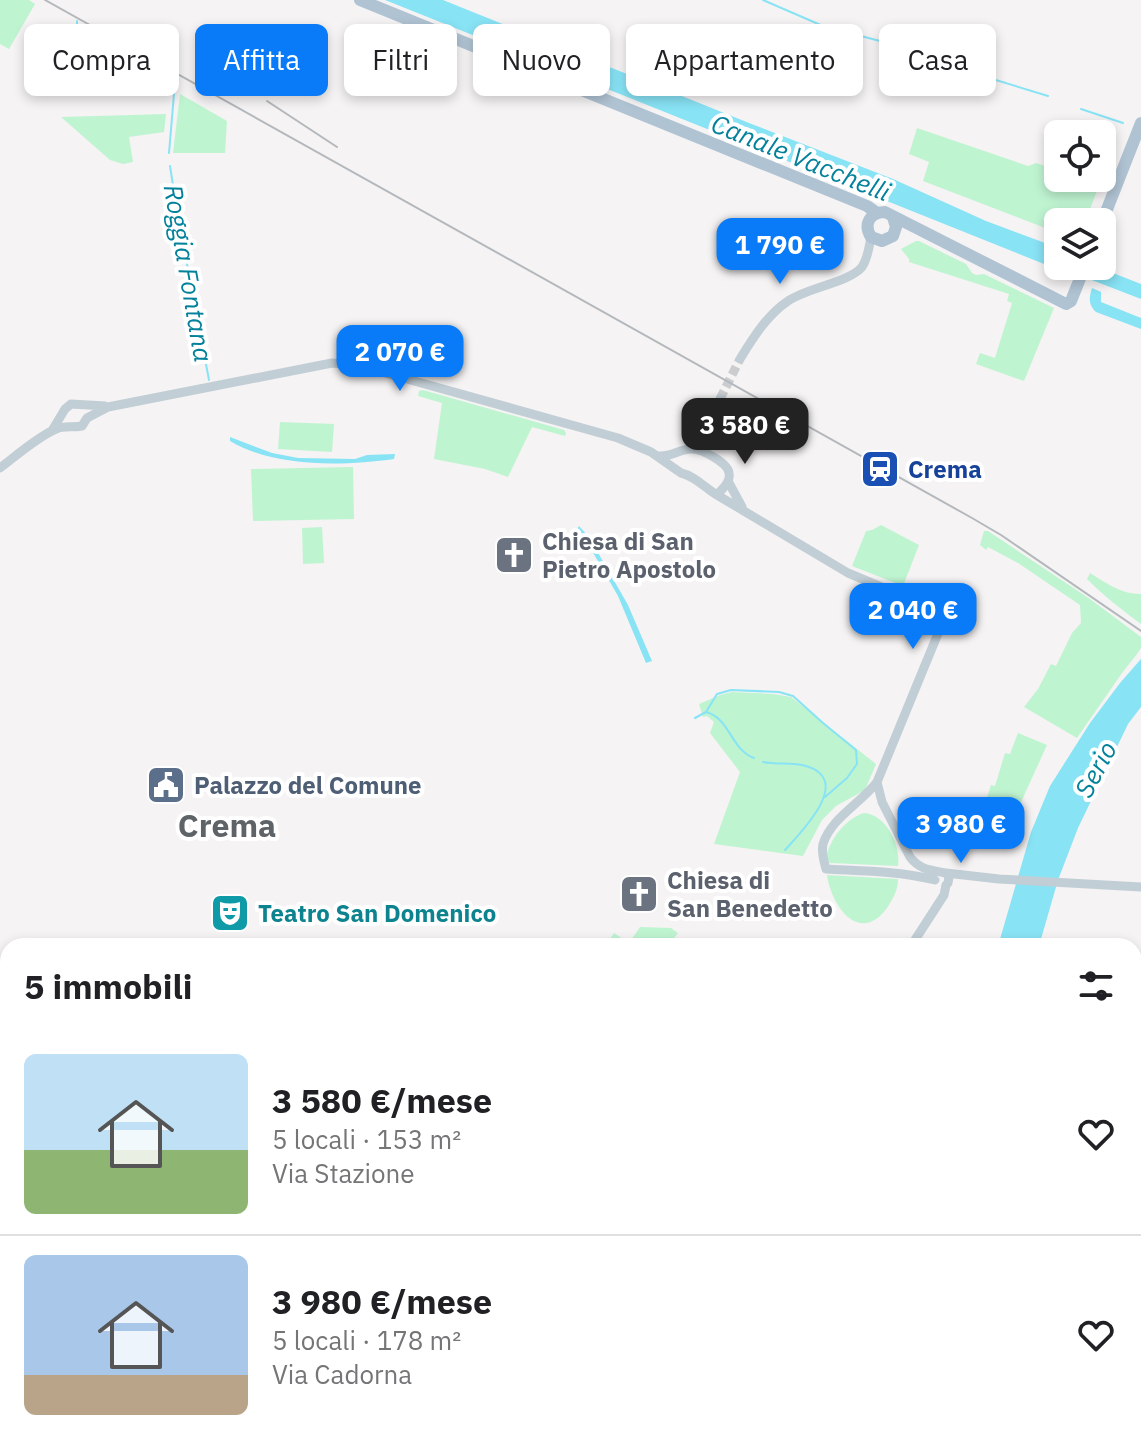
<!DOCTYPE html>
<html lang="it">
<meta charset="utf-8">
<style>
:root{--surface:#fff;--page:#f6f6f6;--text:#202124;--muted:#757577;--line:#e0e0e0;--accent:#097bf8}
body{margin:0;font-family:"IBM Plex Sans",sans-serif;background:var(--page);color:var(--text);height:100vh;display:flex;flex-direction:column;font-size:30px;white-space:nowrap}
*{box-sizing:border-box;margin:0}
p{font-size:26px;color:var(--muted)}
.icon{flex:none;width:44px;height:44px;fill:none;stroke:currentColor;stroke-width:2;stroke-linecap:round;stroke-linejoin:round}
.map{position:relative;flex:1;overflow:hidden}
.panel{position:absolute;left:0px;top:938px;width:1142px;height:514px;display:flex;flex-direction:column;background:var(--surface);border-radius:24px 24px 0 0;box-shadow:0 4px 12px #0003}
.panel>*{flex:none}
.guide{position:absolute;left:24px;top:24px;width:1094px;height:72px;display:flex;gap:16px}
.controls{position:absolute;left:1044px;top:120px;display:grid;gap:16px}
.controls a{display:grid;place-items:center;width:72px;height:72px;border-radius:12px;background:var(--surface);box-shadow:0 4px 12px #0003;font-size:40px}
.price{position:absolute;translate:-50% -68px;padding:0 18px;border-radius:16px;background:var(--accent);color:#fff;font-size:26px;line-height:52px;filter:drop-shadow(0 2px 4px #0008)}
.price::after{content:'';position:absolute;left:50%;top:48px;width:24px;height:18px;margin-left:-12px;background:inherit;clip-path:polygon(0 0,100% 0,50% 100%)}
.price.active{background:#222;color:#fff}
ul{padding:0;list-style:none}
li{display:flex;align-items:center;gap:24px;height:200px;padding:0 24px}
li+li{border-top:2px solid var(--line)}
li span{display:grid;place-items:center;flex:none;width:224px;height:160px;border-radius:12px;color:#555}
li>.icon{margin-inline-start:auto}
span .icon{width:96px;height:96px;fill:#fffc;stroke-width:1}
li b{font-size:34px}
h2{display:flex;justify-content:space-between;align-items:center;height:96px;padding:0 24px;font-size:34px}
.tag{padding:0 28px;border-radius:12px;background:var(--surface);box-shadow:0 4px 12px #0003;font-size:28px;line-height:72px}
.tag.active{background:var(--accent);color:#fff}
.map>svg:first-child{display:block}
</style>
<div class="map">
<svg width="1141" height="1451" viewBox="0 0 1141 1451">
<rect width="100%" height="100%" fill="#f5f3f3"/>
<path fill="#bff4d1" d="M 0,0 L 29,0 L 35,4 L 9,49 L 0,44 Z
M 180,94 L 227,121 L 225,153 L 173,153 Z
M 166,114 L 164,132 L 129,137 L 133,162 L 123,164 L 110,160 L 61,117 Z
M 917,128 L 1028,166 L 1036,163 L 1058,170 L 1058,178 L 1084,178 L 1100,183 L 1085,222 L 1058,222 L 1058,233 L 923,181 L 929,162 L 909,154 Z
M 916,241 L 919,241 L 966,264 L 972,273 L 976,275 L 984,274 L 1054,308 L 1024,381 L 976,364 L 980,353 L 995,358 L 1012,303 L 1007,301 L 1009,294 L 909,262 L 909,259 L 901,249 Z
M 423,390 L 564,430 L 566,433 L 565,436 L 532,427 L 508,477 L 485,469 L 434,459 L 442,403 L 418,396 L 419,391 Z
M 280,422 L 334,424 L 332,452 L 278,449 Z
M 353,467 L 354,519 L 253,521 L 251,469 Z
M 881,525 L 919,545 L 903,586 L 852,566 L 866,531 L 872,530 Z
M 322,527 L 324,563 L 303,564 L 302,528 Z
M 984,531 L 988,531 L 1090,599 L 1141,637 L 1141,648 L 1137,654 L 1122,673 L 1077,738 L 1024,707 L 1038,689 L 1051,664 L 1056,666 L 1072,633 L 1081,623 L 1080,605 L 1018,563 L 988,547 L 986,550 L 980,545 Z
M 1090,573 C 1106,583 1121,594 1141,594 L 1141,624 C 1122,610 1104,596 1087,579 Z
M 732,692 L 773,694 L 791,697 L 876,764 L 865,790 L 836,806 L 822,820 L 803,856 L 714,844 L 740,772 L 710,733 L 714,722 L 707,716 L 703,717 L 699,704 L 720,695 Z
M 1018,733 L 1047,745 L 1008,831 L 979,824 L 991,785 L 995,786 L 1005,753 L 1010,754 Z
M 864,813 C 887,815 901,846 898,866 L 830,863 L 826,859 C 829,840 845,819 864,813 Z
M 827,875 L 898,879 C 898,890 893,899 887,908 C 859,946 831,905 827,875 Z
M 640,927 L 671,928 L 678,933 L 668,946 L 605,946 L 614,933 L 629,943 Z"/>
<path fill="#88e3f5" d="M 385,0 L 443,0 L 749,123 L 893,179 L 986,221 L 1056,247 L 1058,251 L 1058,266 L 1095,266 L 1141,284 L 1141,299 L 1053,265 L 1049,266 Z
M 1092,288 L 1101,292 L 1101,302 L 1141,318 L 1141,329 L 1096,312 C 1088,304 1089,298 1092,288 Z
M 230,437 L 272,453 L 298,458 L 355,459 L 367,455 L 395,454 L 394,459 C 343,466 275,468 230,441 Z
M 579,526 L 589,537 L 628,605 L 652,661 L 646,663 L 618,596 L 584,537 L 577,529 Z
M 1141,659 L 1141,707 L 1128,724 L 1078,828 L 1058,880 L 1039,946 L 998,946 L 1031,832 L 1050,786 L 1090,723 L 1120,683 Z"/>
<g fill="none" stroke-linecap="round" stroke-linejoin="round">
<path stroke="#88e3f5" stroke-width="2" d="M 763,0 L 823,26 L 914,50 L 952,65
M 77,21 L 77,50 L 79,60 L 112,66 L 163,84 L 174,94 L 169,153
M 973,73 L 1048,96
M 1081,109 L 1123,123
M 170,166 L 178,217 L 209,380
M 706,712 L 717,694 L 731,690 L 779,692 L 793,696 L 823,723 L 856,750 L 857,764 L 847,778 L 825,797
M 695,718 L 706,712 C 730,718 731,750 754,758
M 763,762 C 777,765 793,762 806,766 C 854,780 801,832 785,850"/>
<path stroke="#cacccf" stroke-width="9" stroke-dasharray="9 4.5" stroke-linecap="butt" d="M 720,399 L 740,359"/>
<path stroke="#c2ced5" stroke-width="9" d="M 740,359 C 753,338 767,315 788,301 C 806,288 850,282 862,267 C 868,258 869,247 871,237
M 53,429 L 65,409 L 71,404 L 105,406
M 689,449 L 703,431 L 720,399
M 659,456 C 671,457 680,449 691,449 C 701,448 728,463 729,473 C 731,482 722,489 717,495
M 0,468 C 16,456 37,437 56,429 C 65,425 72,428 82,426 L 87,418 L 108,407 L 332,363 L 357,365 L 618,438 L 651,452 L 681,473 C 695,476 705,488 717,495 L 848,573 L 946,614 L 877,782 C 861,803 831,818 823,844 C 821,853 824,861 826,869 C 862,871 899,871 935,880
M 728,481 L 742,507
M 877,782 L 882,802 L 910,857 C 920,870 931,870 946,873 L 949,877 L 948,883
M 946,873 L 999,879 L 1141,887
M 911,946 L 944,895 L 946,885
M 0,1365 L 8,1368
M 355,1444 L 398,1451
M 184,1451 L 184,1444
M 192,1451 L 198,1444
M 478,1451 L 487,1444"/>
<path stroke="#b0c3d3" stroke-width="12" d="M 360,0 L 867,206 L 877,213
M 893,217 L 896,227 L 893,236 L 882,241 L 871,237 C 863,224 870,212 885,212 L 1066,304 L 1071,301 L 1085,266
M 1102,222 L 1141,123"/>
<path stroke="#b4b8bd" stroke-width="2" d="M 45,0 L 972,518 L 1001,535 L 1141,631
M 267,101 L 337,147"/>
</g>
<defs>
<symbol id="station-square" viewBox="-11 -11 22 22"><rect x="-9" y="-9" width="18" height="18" rx="4" fill="#1a4fb4" stroke="#fff"/><path d="M-3-6H3Q5-6 5-4V2Q5 4 3 4L4.5 6H3L1.5 4h-3L-3 6H-4.5L-3 4Q-5 4-5 2V-4Q-5-6-3-6ZM-3.5-4v3h7v-3ZM-3.5 1v1.5H-2V1ZM2 1v1.5H3.5V1Z" fill="#fff"/></symbol>
<symbol id="church-square" viewBox="-11 -11 22 22"><rect x="-9" y="-9" width="18" height="18" rx="4" fill="#6b7280" stroke="#fff"/><path d="M-1.2-6h2.4v3.5h3.3v2.4h-3.3V6h-2.4V-.1h-3.3v-2.4h3.3Z" fill="#fff"/></symbol>
<symbol id="civic-square" viewBox="-11 -11 22 22"><rect x="-9" y="-9" width="18" height="18" rx="4" fill="#5c6f8a" stroke="#fff"/><path d="M-.6-6.5H3V-4.5H.6V-3L4-1V1h2V6H-6V1h2V-1L-.6-3ZM-1.2 2.5V6h2.4V2.5Z" fill="#fff"/></symbol>
<symbol id="theatre-square" viewBox="-11 -11 22 22"><rect x="-9" y="-9" width="18" height="18" rx="4" fill="#0f9aa8" stroke="#fff"/><path d="M-5-5.5Q0-4 5-5.5V0Q5 5 0 6Q-5 5-5 0ZM-3.3-2.5H-1v1.5H-3.3ZM1-2.5H3.3v1.5H1ZM-2.8 1Q0 5.5 2.8 1Z" fill="#fff"/></symbol>
</defs>
<g fill-rule="evenodd">
<use href="#station-square" x="858" y="447" width="44" height="44"/>
<use href="#church-square" x="492" y="533" width="44" height="44"/>
<use href="#civic-square" x="144" y="763" width="44" height="44"/>
<use href="#church-square" x="617" y="872" width="44" height="44"/>
<use href="#theatre-square" x="208" y="891" width="44" height="44"/>
</g>
<g text-anchor="middle" dominant-baseline="central" stroke-width="8" stroke-linejoin="round" paint-order="stroke">
<g font-size="24" font-weight="bold" fill="#164399" stroke="#fff" text-anchor="start">
<text x="908" y="469">Crema</text>
</g>
<g font-size="24" font-weight="bold" fill="#5b616d" stroke="#fff" text-anchor="start">
<text x="542" y="541">Chiesa di San<tspan x="542" dy="28">Pietro Apostolo</tspan></text>
<text x="667" y="880">Chiesa di<tspan x="667" dy="28">San Benedetto</tspan></text>
</g>
<g font-size="24" font-weight="bold" fill="#4e5e75" stroke="#fff" text-anchor="start">
<text x="194" y="785">Palazzo del Comune</text>
</g>
<g font-size="24" font-weight="bold" fill="#0d838f" stroke="#fff" text-anchor="start">
<text x="258" y="913">Teatro San Domenico</text>
</g>
<g font-size="26" font-style="italic" fill="#03819b" stroke="#fff">
<text transform="translate(801 157) rotate(22)">Canale Vacchelli</text>
<text transform="translate(189 273) rotate(80)">Roggia Fontana</text>
<text transform="translate(1095 769) rotate(-62)">Serio</text>
</g>
<g font-size="32" font-weight="bold" fill="#5e6368" stroke="#fff">
<text x="227" y="825">Crema</text>
</g>
</g>
</svg>
<div class="controls">
<a><svg class="icon" aria-label="locate" viewBox="0 0 24 24"><circle cx="12" cy="12" r="6"/><path d="M12 2v4M12 18v4M2 12h4M18 12h4"/></svg></a>
<a><svg class="icon" aria-label="layers" viewBox="0 0 24 24"><path d="M12 4l9 5-9 5-9-5zM3 14l9 5 9-5"/></svg></a>
</div>
<b class="price" style="left:780px;top:286px">1 790 €</b>
<b class="price" style="left:400px;top:393px">2 070 €</b>
<b class="price active" style="left:745px;top:466px">3 580 €</b>
<b class="price" style="left:913px;top:651px">2 040 €</b>
<b class="price" style="left:961px;top:865px">3 980 €</b>
<div class="guide">
<a class="tag">Compra</a>
<a class="tag active">Affitta</a>
<a class="tag">Filtri</a>
<a class="tag">Nuovo</a>
<a class="tag">Appartamento</a>
<a class="tag">Casa</a>
</div>
<section class="panel">
<h2>5 immobili<svg class="icon" aria-label="filters" viewBox="0 0 24 24"><path d="M4 7h16M4 17h16"/><circle cx="9" cy="7" r="2"/><circle cx="15" cy="17" r="2"/></svg></h2>
<ul>
<li><span style="background:linear-gradient(#bfe0f5 60%,#8fb573 0)"><svg class="icon" aria-label="home" viewBox="0 0 24 24"><path d="M3 11l9-7 9 7M6 9v11h12V9"/></svg></span><div><b>3 580 €/mese</b><p>5 locali · 153 m²</p><p>Via Stazione</p></div><svg class="icon" aria-label="heart" viewBox="0 0 24 24"><path d="M12 20l-8-8c-3-5 5-10 8-4 3-6 11-1 8 4z"/></svg></li>
<li><span style="background:linear-gradient(#a9c7e8 75%,#b9a48a 0)"><svg class="icon" aria-label="home" viewBox="0 0 24 24"><path d="M3 11l9-7 9 7M6 9v11h12V9"/></svg></span><div><b>3 980 €/mese</b><p>5 locali · 178 m²</p><p>Via Cadorna</p></div><svg class="icon" aria-label="heart" viewBox="0 0 24 24"><path d="M12 20l-8-8c-3-5 5-10 8-4 3-6 11-1 8 4z"/></svg></li>
</ul>
</section>
</div>
